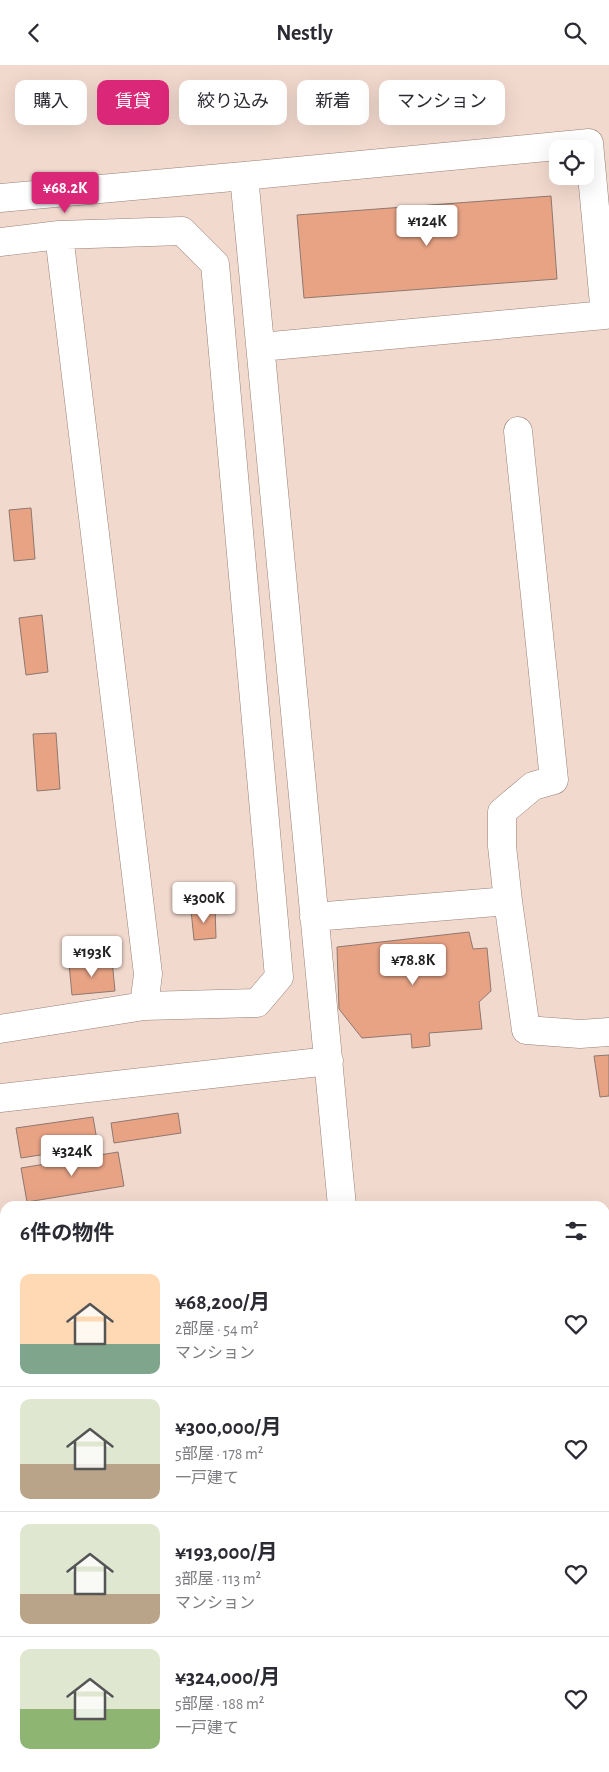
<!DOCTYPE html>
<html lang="ja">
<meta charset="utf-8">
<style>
:root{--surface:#fff;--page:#f2f2f3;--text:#2b2b33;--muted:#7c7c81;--line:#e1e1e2;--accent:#db2777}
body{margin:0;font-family:"Alegreya Sans","Noto Sans JP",sans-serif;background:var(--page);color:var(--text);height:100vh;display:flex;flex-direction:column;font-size:19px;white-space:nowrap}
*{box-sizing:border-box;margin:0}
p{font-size:16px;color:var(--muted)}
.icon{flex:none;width:28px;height:28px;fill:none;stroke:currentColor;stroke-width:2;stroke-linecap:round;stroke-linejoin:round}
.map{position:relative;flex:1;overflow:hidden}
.panel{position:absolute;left:0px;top:1136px;width:610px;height:571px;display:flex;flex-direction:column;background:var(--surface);border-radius:15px 15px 0 0;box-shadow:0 5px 20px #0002}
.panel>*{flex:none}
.guide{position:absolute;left:15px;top:15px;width:580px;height:45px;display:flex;gap:10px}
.controls{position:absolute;left:549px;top:75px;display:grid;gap:10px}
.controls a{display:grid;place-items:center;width:45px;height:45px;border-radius:10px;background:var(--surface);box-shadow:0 5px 20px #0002;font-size:25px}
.price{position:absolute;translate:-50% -42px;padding:0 11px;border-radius:5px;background:#fff;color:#222;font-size:16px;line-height:32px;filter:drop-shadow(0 1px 2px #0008)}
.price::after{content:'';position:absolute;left:50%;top:30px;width:15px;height:11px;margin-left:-8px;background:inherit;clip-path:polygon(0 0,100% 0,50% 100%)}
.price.active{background:var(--accent);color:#fff}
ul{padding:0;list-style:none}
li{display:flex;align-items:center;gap:15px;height:125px;padding:0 20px}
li+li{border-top:1px solid var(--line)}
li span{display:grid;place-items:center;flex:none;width:140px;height:100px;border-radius:10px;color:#555}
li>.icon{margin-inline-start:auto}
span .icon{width:60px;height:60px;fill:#fffc;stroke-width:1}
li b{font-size:21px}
h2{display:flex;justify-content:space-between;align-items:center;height:60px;padding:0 20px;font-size:21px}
.tag{padding:0 18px;border-radius:10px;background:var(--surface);box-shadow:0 5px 20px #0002;font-size:18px;line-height:45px}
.tag.active{background:var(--accent);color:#fff}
header{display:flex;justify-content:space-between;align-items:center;height:65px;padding:0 20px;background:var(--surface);font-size:22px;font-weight:700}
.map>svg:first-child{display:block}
</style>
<header><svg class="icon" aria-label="back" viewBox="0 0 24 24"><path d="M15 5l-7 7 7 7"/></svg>Nestly<svg class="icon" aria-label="search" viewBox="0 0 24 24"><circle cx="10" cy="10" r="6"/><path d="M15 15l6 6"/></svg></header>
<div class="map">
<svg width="609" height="1707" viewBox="0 0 609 1707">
<rect width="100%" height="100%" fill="#f2d9ce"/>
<path fill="#e8a385" stroke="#8e786e" d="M 551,131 L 557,214 L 304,233 L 297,150 Z
M 31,443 L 35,494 L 14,496 L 9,445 Z
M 42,550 L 48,607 L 26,610 L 19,553 Z
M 56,668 L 60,724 L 37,726 L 33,669 Z
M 215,842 L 216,873 L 194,875 L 191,845 Z
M 469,867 L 473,884 L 487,883 L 491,926 L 479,937 L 482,964 L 429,968 L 430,981 L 412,983 L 411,969 L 362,973 L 339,944 L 337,882 Z
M 112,895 L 115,926 L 72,930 L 69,899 Z
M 609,990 L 609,1031 L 600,1032 L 594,991 Z
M 178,1048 L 181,1068 L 114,1078 L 111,1058 Z
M 93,1052 L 98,1081 L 21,1093 L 16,1063 Z
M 118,1087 L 124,1121 L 27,1137 L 21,1103 Z
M 609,1438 L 609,1531 L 605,1531 L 605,1439 Z
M 0,1561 L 3,1561 L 5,1580 L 0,1580 Z"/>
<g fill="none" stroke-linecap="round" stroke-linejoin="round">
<defs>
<path id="minor" d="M 244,111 L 589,78 L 605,250 L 261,282
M 0,133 L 244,111 L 342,1141
M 182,166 L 215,199 L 279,912 L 257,938 L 144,941 L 148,909 L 59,170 Z
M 0,177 L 59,170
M 508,836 L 502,781 L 502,747 L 533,721 L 554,715 L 518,366
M 314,852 L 508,836 L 526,965 L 580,969 L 609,967
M 0,964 L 144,941
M 0,1033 L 329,996
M 605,1368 L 609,1368
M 0,1425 L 5,1425
M 605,1593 L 609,1593
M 0,1653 L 5,1652"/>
<path id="major" d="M 605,1685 L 609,1684
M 379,1707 L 424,1702"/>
</defs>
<use href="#minor" stroke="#978077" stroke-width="29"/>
<use href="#major" stroke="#8d6b3e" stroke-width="29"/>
<use href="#minor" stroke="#fff" stroke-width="28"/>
<use href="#major" stroke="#d4b890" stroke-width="28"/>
</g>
</svg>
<div class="controls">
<a><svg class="icon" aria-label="locate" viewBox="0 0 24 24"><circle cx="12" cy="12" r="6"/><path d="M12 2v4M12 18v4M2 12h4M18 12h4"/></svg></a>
</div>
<b class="price active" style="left:65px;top:149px">¥68.2K</b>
<b class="price" style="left:427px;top:182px">¥124K</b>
<b class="price" style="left:204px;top:859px">¥300K</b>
<b class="price" style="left:92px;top:913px">¥193K</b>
<b class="price" style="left:413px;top:921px">¥78.8K</b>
<b class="price" style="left:72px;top:1112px">¥324K</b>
<div class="guide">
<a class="tag">購入</a>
<a class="tag active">賃貸</a>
<a class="tag">絞り込み</a>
<a class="tag">新着</a>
<a class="tag">マンション</a>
</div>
<section class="panel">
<h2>6件の物件<svg class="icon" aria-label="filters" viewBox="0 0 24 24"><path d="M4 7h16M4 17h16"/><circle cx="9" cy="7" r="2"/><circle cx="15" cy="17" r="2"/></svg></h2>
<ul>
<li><span style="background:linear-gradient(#ffd9b3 70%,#7fa58c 0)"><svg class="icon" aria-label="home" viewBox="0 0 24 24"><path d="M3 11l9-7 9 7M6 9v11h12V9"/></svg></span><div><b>¥68,200/月</b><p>2部屋 · 54 m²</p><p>マンション</p></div><svg class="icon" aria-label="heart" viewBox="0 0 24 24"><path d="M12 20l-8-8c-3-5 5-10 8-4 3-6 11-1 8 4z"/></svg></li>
<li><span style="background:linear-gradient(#dfe7d0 65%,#b9a48a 0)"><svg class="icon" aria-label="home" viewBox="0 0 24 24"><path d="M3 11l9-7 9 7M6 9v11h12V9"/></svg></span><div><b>¥300,000/月</b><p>5部屋 · 178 m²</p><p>一戸建て</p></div><svg class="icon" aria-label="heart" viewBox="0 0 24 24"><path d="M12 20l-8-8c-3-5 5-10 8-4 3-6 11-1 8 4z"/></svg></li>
<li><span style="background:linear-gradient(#dfe7d0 70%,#b9a48a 0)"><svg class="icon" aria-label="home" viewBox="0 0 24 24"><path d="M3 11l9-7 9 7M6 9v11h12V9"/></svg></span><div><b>¥193,000/月</b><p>3部屋 · 113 m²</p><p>マンション</p></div><svg class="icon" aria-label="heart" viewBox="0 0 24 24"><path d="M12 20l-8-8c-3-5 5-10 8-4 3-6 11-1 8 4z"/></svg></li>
<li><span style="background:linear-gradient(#dfe7d0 60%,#8fb573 0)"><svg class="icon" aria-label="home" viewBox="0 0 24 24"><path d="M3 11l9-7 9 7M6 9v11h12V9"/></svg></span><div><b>¥324,000/月</b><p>5部屋 · 188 m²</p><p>一戸建て</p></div><svg class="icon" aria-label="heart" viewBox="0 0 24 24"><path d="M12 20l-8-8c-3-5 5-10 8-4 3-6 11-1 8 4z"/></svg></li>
</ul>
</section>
</div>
